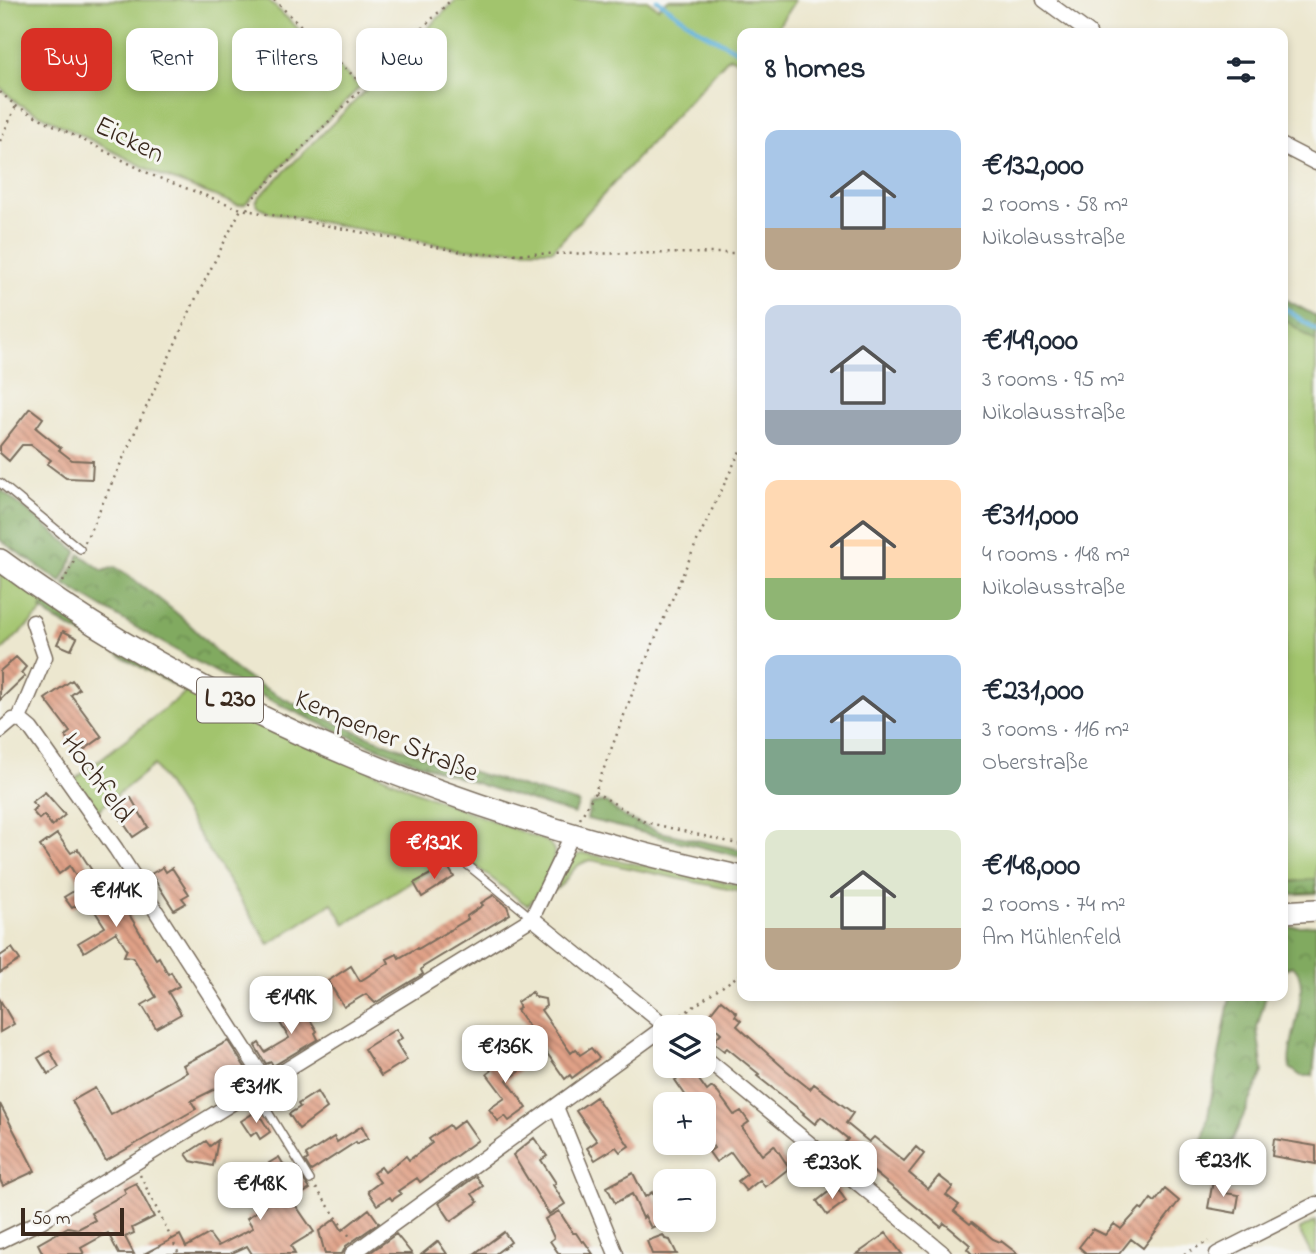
<!DOCTYPE html>
<meta charset="utf-8">
<style>
:root{--surface:#fff;--page:#f2f2f3;--text:#1f2937;--muted:#747a83;--accent:#d93025}
body{margin:0;font-family:"Indie Flower",sans-serif;background:var(--page);color:var(--text);height:100vh;display:flex;flex-direction:column;font-size:26px;white-space:nowrap}
*{box-sizing:border-box;margin:0}
p{font-size:23px;color:var(--muted)}
.icon{flex:none;width:38px;height:38px;fill:none;stroke:currentColor;stroke-width:2;stroke-linecap:round;stroke-linejoin:round}
.map{position:relative;flex:1;overflow:hidden}
.drawer{position:absolute;left:737px;top:28px;width:551px;height:973px;display:flex;flex-direction:column;background:var(--surface);border-radius:14px;box-shadow:0 4px 10px #0003}
.drawer>*{flex:none}
.hud{position:absolute;left:21px;top:28px;width:611px;height:63px;display:flex;gap:14px}
.buttons{position:absolute;left:653px;top:1015px;display:grid;gap:14px}
.buttons a{display:grid;place-items:center;width:63px;height:63px;border-radius:14px;background:var(--surface);box-shadow:0 4px 10px #0003;font-size:35px}
.scale{position:absolute;left:21px;bottom:18px;width:103px;box-sizing:border-box;padding-left:7px;border:4px solid #3b2a1e;border-top:0;font-size:19px;line-height:24px;white-space:nowrap;color:#3b2a1e;-webkit-text-stroke:5px #f6f6f2;paint-order:stroke}
.price{position:absolute;translate:-50% -60px;padding:0 16px;border-radius:14px;background:#fff;color:#222;font-size:23px;line-height:46px;filter:drop-shadow(0 2px 4px #0008)}
.price::after{content:'';position:absolute;left:50%;top:42px;width:21px;height:16px;margin-left:-10px;background:inherit;clip-path:polygon(0 0,100% 0,50% 100%)}
.price.on{background:var(--accent);color:#fff}
ul{padding:0;list-style:none}
li{display:flex;align-items:center;gap:21px;height:175px;padding:0 28px}
li span{display:grid;place-items:center;flex:none;width:196px;height:140px;border-radius:14px;color:#555}
li>.icon{margin-inline-start:auto}
span .icon{width:84px;height:84px;fill:#fffc;stroke-width:1}
li b{font-size:30px}
h2{display:flex;justify-content:space-between;align-items:center;height:84px;padding:0 28px;font-size:30px}
.chip{padding:0 24px;border-radius:14px;background:var(--surface);box-shadow:0 4px 10px #0003;font-size:24px;line-height:63px}
.chip.on{background:var(--accent);color:#fff}
.map>svg:first-child{display:block}
</style>
<div class="map">
<svg width="1316" height="1254" viewBox="0 0 1316 1254">
<defs>
<pattern id="forest-crowns" width="20" height="18" patternUnits="userSpaceOnUse" patternTransform="scale(1.75)"><rect width="20" height="18" fill="#81aa60"/><path d="M2 6a3 3 0 1 1 6 0M12 15a3 3 0 1 1 6 0" fill="none" stroke="#6b8b4f"/></pattern>
<pattern id="building-back-hatch" width="6" height="6" patternUnits="userSpaceOnUse" patternTransform="scale(1.75)"><rect width="6" height="6" fill="#e0a187"/><path d="M-1 5l2 2M0 0l6 6M5-1l2 2" fill="none" stroke="#b7836e"/></pattern>
</defs>
<rect width="100%" height="100%" fill="#f6f6f2"/>
<filter id="ink" filterUnits="userSpaceOnUse"><feTurbulence type="fractalNoise" baseFrequency=".0143" numOctaves="2"/><feDisplacementMap in="SourceGraphic" scale="14" xChannelSelector="R" yChannelSelector="G"/><feConvolveMatrix kernelMatrix="1 2 1 2 8 2 1 2 1" color-interpolation-filters="sRGB"/></filter>
<filter id="wash" filterUnits="userSpaceOnUse"><feTurbulence type="fractalNoise" baseFrequency=".00686" numOctaves="4" result="noise"/><feDisplacementMap in="SourceGraphic" scale="28" xChannelSelector="R" yChannelSelector="G"/><feGaussianBlur stdDeviation="1.57" result="paint"/><feColorMatrix in="noise" values="0 0 0 0 0 0 0 0 0 0 0 0 0 0 0 0 0 1.4 0 .05"/><feComposite in="paint" operator="in"/></filter>
<g filter="url(#wash)">
<rect width="100%" height="100%" fill="#ece7cf"/>
<path fill="#a2c46d" stroke="#6e7746" stroke-width="2" d="M 0,0 L 268,0 L 360,87 L 245,204 L 238,205 L 160,175 L 17,103 L 0,87 Z
M 456,0 L 647,0 L 658,8 L 668,0 L 795,0 L 774,33 L 742,33 L 742,62 L 729,57 L 553,250 L 462,249 L 269,212 L 258,206 L 256,202 L 259,197 Z
M 1283,318 L 1316,342 L 1316,879 L 1283,883 L 1283,654 L 1286,634 L 1283,626 Z
M 0,569 L 47,602 L 41,608 L 42,612 L 0,652 Z
M 186,692 C 200,700 220,716 236,711 L 423,794 L 548,842 C 551,845 553,847 554,851 C 556,863 537,899 527,905 L 521,901 L 438,837 L 433,842 L 451,857 L 345,924 L 332,903 L 269,944 L 154,765 L 97,811 L 74,780 Z
M 583,853 L 742,886 L 742,892 L 591,860 C 567,866 570,883 554,890 L 573,857 Z
M 1316,1221 L 1316,1254 L 1311,1254 L 1299,1230 Z"/>
<path fill="url(#forest-crowns)" stroke="#5e6a3f" stroke-width="2" d="M 1283,298 L 1316,316 L 1316,342 L 1283,318 Z
M 0,489 L 77,551 L 61,582 L 0,540 Z
M 80,554 L 103,571 L 115,567 L 125,573 C 147,590 171,607 191,626 C 209,643 225,664 246,677 C 348,739 465,770 579,803 L 574,814 C 502,792 431,770 361,741 C 258,699 159,643 64,584 Z
M 47,602 L 236,711 L 230,715 L 222,712 L 52,618 L 41,608 Z
M 600,802 L 606,803 L 626,818 L 660,832 L 742,850 L 742,857 L 587,819 L 590,805 Z
M 1316,879 L 1316,893 L 1283,895 L 1283,883 Z
M 1316,925 L 1316,1041 L 1313,1076 L 1301,1076 L 1290,1068 C 1284,1047 1316,981 1292,966 L 1283,970 L 1283,927 Z
M 1230,996 L 1266,996 L 1257,1028 L 1263,1072 L 1232,1141 L 1226,1150 L 1216,1156 L 1202,1148 Z"/>
<g fill="none" stroke-linecap="round" stroke-linejoin="round">
<path stroke="#60b2db" stroke-width="4.5" d="M 657,0 L 701,31 L 742,53
M 1283,307 L 1316,330"/>
</g>
<g id="blocks">
<path fill="url(#building-back-hatch)" d="M 30,408 L 43,418 L 36,428 L 61,448 L 59,450 L 72,460 L 93,461 L 92,479 L 66,478 L 47,464 L 51,460 L 31,445 L 22,445 L 9,461 L 0,453 L 0,446 Z
M 63,631 L 77,638 L 71,650 L 57,644 Z
M 16,657 L 26,667 L 21,673 L 25,676 L 0,700 L 0,671 Z
M 72,680 L 79,689 L 71,695 L 102,737 L 78,754 L 65,736 L 70,732 L 45,699 Z
M 45,792 L 65,815 L 52,826 L 44,815 L 39,819 L 32,811 L 37,807 L 32,802 Z
M 131,798 L 148,827 L 133,837 L 114,809 Z
M 57,834 L 71,853 L 78,849 L 111,900 L 118,896 L 156,959 L 159,957 L 168,974 L 171,972 L 179,986 L 168,992 L 181,1014 L 156,1028 L 142,1005 L 156,997 L 133,957 L 124,956 L 127,949 L 116,932 L 84,952 L 78,943 L 105,927 L 87,899 L 72,908 L 64,897 L 82,886 L 70,866 L 59,874 L 40,846 Z
M 447,865 L 454,877 L 422,897 L 414,883 Z
M 163,867 L 166,872 L 172,868 L 189,894 L 182,898 L 186,903 L 174,910 L 151,874 Z
M 494,895 L 507,906 L 510,914 L 423,967 L 421,970 L 423,974 L 375,1003 L 366,994 L 344,1007 L 328,981 L 351,966 L 360,981 L 389,963 L 387,959 L 397,954 L 399,958 L 417,948 L 418,949 L 468,919 L 467,916 L 483,905 L 481,903 Z
M 12,948 L 20,960 L 0,973 L 0,956 Z
M 532,992 L 535,997 L 545,999 L 546,1006 L 541,1010 L 571,1053 L 576,1049 L 580,1055 L 591,1048 L 599,1058 L 572,1078 L 570,1075 L 565,1079 L 517,1010 L 520,1008 L 517,1002 Z
M 0,1000 L 14,1024 L 0,1032 Z
M 721,1000 L 737,1013 L 735,1016 L 741,1021 L 737,1026 L 786,1070 L 810,1089 L 814,1084 L 853,1113 L 846,1123 L 869,1142 L 874,1137 L 904,1161 L 916,1147 L 924,1154 L 909,1173 L 928,1189 L 939,1176 L 953,1187 L 946,1195 L 959,1205 L 954,1211 L 970,1224 L 972,1222 L 993,1239 L 1000,1242 L 1001,1241 L 1018,1254 L 972,1254 L 967,1249 L 970,1245 L 944,1223 L 941,1227 L 842,1146 L 848,1139 L 821,1117 L 815,1124 L 803,1114 L 804,1113 L 757,1076 L 759,1074 L 727,1048 L 724,1051 L 713,1042 L 721,1033 L 706,1019 Z
M 301,1005 L 317,1031 L 315,1033 L 318,1039 L 273,1066 L 271,1062 L 266,1064 L 255,1046 L 259,1043 L 265,1052 L 289,1038 L 276,1016 L 292,1007 L 293,1010 Z
M 396,1029 L 402,1038 L 396,1042 L 407,1060 L 381,1076 L 364,1049 Z
M 228,1041 L 252,1078 L 241,1085 L 238,1080 L 227,1087 L 225,1084 L 191,1101 L 196,1109 L 106,1161 L 72,1101 L 95,1088 L 111,1115 L 187,1072 L 183,1065 Z
M 503,1044 L 511,1054 L 508,1056 L 519,1072 L 507,1080 L 527,1108 L 509,1121 L 505,1116 L 498,1121 L 489,1109 L 505,1098 L 487,1074 L 491,1071 L 486,1064 L 493,1059 L 489,1054 Z
M 50,1051 L 59,1067 L 48,1074 L 38,1058 Z
M 691,1069 L 707,1091 L 712,1087 L 718,1093 L 734,1115 L 741,1111 L 749,1122 L 742,1127 L 762,1155 L 774,1145 L 788,1166 L 787,1170 L 765,1187 L 760,1180 L 746,1191 L 738,1181 L 747,1174 L 731,1152 L 716,1162 L 709,1152 L 714,1148 L 704,1133 L 704,1104 L 675,1104 L 686,1096 L 675,1080 Z
M 317,1092 L 327,1108 L 299,1129 L 289,1114 L 300,1107 L 298,1104 Z
M 596,1097 L 629,1146 L 620,1152 L 616,1147 L 595,1160 L 587,1148 L 597,1141 L 576,1111 Z
M 0,1104 L 35,1171 L 3,1186 L 0,1180 Z
M 257,1111 L 270,1132 L 260,1139 L 256,1132 L 251,1136 L 241,1121 Z
M 464,1120 L 478,1140 L 420,1182 L 417,1178 L 398,1191 L 401,1194 L 392,1200 L 390,1197 L 377,1205 L 368,1191 L 380,1182 L 373,1173 L 381,1167 L 385,1172 L 406,1156 L 409,1160 L 432,1143 L 429,1139 L 449,1125 L 452,1129 Z
M 362,1126 L 368,1138 L 357,1144 L 356,1142 L 311,1171 L 305,1161 L 308,1159 L 306,1155 L 334,1137 L 337,1142 Z
M 534,1138 L 547,1156 L 541,1160 L 556,1183 L 553,1185 L 565,1204 L 549,1214 L 513,1155 Z
M 1274,1139 L 1316,1146 L 1316,1164 L 1272,1156 Z
M 218,1140 L 213,1166 L 191,1161 L 186,1154 L 206,1141 L 210,1146 Z
M 279,1157 L 288,1172 L 295,1168 L 310,1189 L 292,1200 L 314,1232 L 291,1246 L 295,1254 L 252,1254 L 247,1246 L 230,1254 L 144,1254 L 180,1235 L 186,1247 L 209,1234 L 218,1246 L 253,1228 L 247,1218 L 265,1206 L 256,1192 L 268,1185 L 264,1178 L 274,1171 L 269,1163 Z
M 633,1173 L 645,1197 L 652,1192 L 666,1221 L 651,1228 L 645,1216 L 643,1218 L 632,1194 L 615,1203 L 607,1187 Z
M 476,1176 L 483,1186 L 472,1194 L 478,1202 L 451,1221 L 439,1203 Z
M 1213,1181 L 1226,1183 L 1224,1193 L 1239,1195 L 1236,1213 L 1208,1208 Z
M 136,1183 L 154,1217 L 132,1228 L 134,1233 L 125,1237 L 134,1254 L 119,1254 L 108,1233 L 81,1248 L 84,1254 L 43,1254 L 38,1244 L 68,1227 L 78,1229 L 95,1220 L 91,1213 L 126,1193 L 124,1189 Z
M 836,1186 L 846,1201 L 827,1215 L 817,1201 Z
M 1165,1189 L 1179,1201 L 1143,1248 L 1131,1239 L 1119,1254 L 1087,1254 L 1079,1247 L 1093,1229 L 1105,1235 L 1114,1224 L 1121,1229 L 1140,1208 L 1143,1210 L 1151,1199 L 1155,1202 Z
M 369,1209 L 379,1223 L 346,1246 L 342,1254 L 325,1254 L 319,1231 L 335,1219 L 342,1230 Z
M 559,1211 L 573,1233 L 576,1233 L 582,1242 L 584,1241 L 593,1254 L 559,1254 L 550,1241 L 554,1238 L 545,1219 Z
M 504,1232 L 511,1242 L 495,1254 L 474,1254 Z
M 886,1233 L 902,1254 L 857,1254 L 874,1242 Z
M 396,1234 L 412,1254 L 368,1254 Z
M 663,1235 L 665,1239 L 670,1240 L 677,1254 L 652,1254 L 647,1241 Z
M 438,1241 L 447,1254 L 422,1254 Z"/>
</g>
</g>
<g filter="url(#ink)">
<use href="#blocks" fill-opacity="0" stroke="#796c5c" stroke-width="2"/>
<g fill="none" stroke-linecap="round" stroke-linejoin="round">
<defs>
<path id="lane" d="M 0,483 L 80,549
M 437,840 L 531,917
M 254,1089 L 310,1180"/>
<path id="street" d="M 1044,0 L 1089,33
M 1283,146 L 1316,163
M 19,719 L 45,657 L 33,622
M 0,731 L 13,720 L 19,719 L 31,729 L 116,849 L 266,1082
M 532,918 L 667,1027
M 532,918 L 572,835
M 704,1057 L 944,1254
M 556,1107 L 616,1254
M 0,1241 L 41,1221 L 532,918
M 352,1254 L 666,1026
M 1217,1254 L 1316,1204"/>
<path id="primary" d="M 0,560 C 217,721 479,820 742,877
M 1283,912 L 1316,910"/>
</defs>
<use href="#lane" stroke="#796c5c" stroke-width="10"/>
<use href="#street" stroke="#796c5c" stroke-width="17"/>
<use href="#primary" stroke="#796c5c" stroke-width="24"/>
<path stroke="#796c5c" stroke-width="2.5" stroke-dasharray="2 5" stroke-linecap="butt" d="M 274,0 L 365,87
M 0,92 L 16,106 L 154,176 L 241,209 L 473,254 L 742,253
M 0,141 L 16,106
M 247,209 L 254,197 L 287,163 L 451,0
M 85,542 L 195,300 L 241,209
M 63,582 L 76,557
M 595,792 L 645,822 L 742,845
M 580,819 L 595,792 L 637,681 L 698,539 L 742,447
M 676,1019 L 742,973
M 140,1175 L 179,1254
M 316,1188 L 350,1237
M 1184,1254 L 1209,1241"/>
<use href="#lane" stroke="#fff" stroke-width="7"/>
<use href="#street" stroke="#fff" stroke-width="14"/>
<use href="#primary" stroke="#fff" stroke-width="21"/>
</g>
</g>
<g text-anchor="middle" dominant-baseline="central" stroke-width="6" stroke-linejoin="round" paint-order="stroke">
<rect fill="#f6f6f2" stroke="#73675e" stroke-width="2" x="197" y="677.5" width="66" height="45" rx="5"/>
<g font-size="26" font-weight="bold" fill="#3b2a1e">
<text x="230" y="700">L 230</text>
</g>
<g font-size="28" fill="#3b2a1e" stroke="#f6f6f2">
<text transform="translate(129 141) rotate(26)">Eicken</text>
<text transform="translate(386 737) rotate(23)">Kempener Straße</text>
<text transform="translate(96 779) rotate(54)">Hochfeld</text>
</g>
</g>
</svg>
<div class="buttons">
<a><svg class="icon" aria-label="layers" viewBox="0 0 24 24"><path d="M12 4l9 5-9 5-9-5zM3 14l9 5 9-5"/></svg></a>
<a>+</a>
<a>−</a>
</div>
<div class="scale">50 m</div>
<b class="price on" style="left:434px;top:881px">€132K</b>
<b class="price" style="left:116px;top:929px">€114K</b>
<b class="price" style="left:291px;top:1036px">€149K</b>
<b class="price" style="left:505px;top:1085px">€136K</b>
<b class="price" style="left:256px;top:1125px">€311K</b>
<b class="price" style="left:1223px;top:1199px">€231K</b>
<b class="price" style="left:832px;top:1201px">€230K</b>
<b class="price" style="left:260px;top:1222px">€148K</b>
<div class="hud">
<a class="chip on">Buy</a>
<a class="chip">Rent</a>
<a class="chip">Filters</a>
<a class="chip">New</a>
</div>
<section class="drawer">
<h2>8 homes<svg class="icon" aria-label="filters" viewBox="0 0 24 24"><path d="M4 7h16M4 17h16"/><circle cx="9" cy="7" r="2"/><circle cx="15" cy="17" r="2"/></svg></h2>
<ul>
<li><span style="background:linear-gradient(#a9c7e8 70%,#b9a48a 0)"><svg class="icon" aria-label="home" viewBox="0 0 24 24"><path d="M3 11l9-7 9 7M6 9v11h12V9"/></svg></span><div><b>€132,000</b><p>2 rooms · 58 m²</p><p>Nikolausstraße</p></div></li>
<li><span style="background:linear-gradient(#c9d6e8 75%,#9aa5b1 0)"><svg class="icon" aria-label="home" viewBox="0 0 24 24"><path d="M3 11l9-7 9 7M6 9v11h12V9"/></svg></span><div><b>€149,000</b><p>3 rooms · 95 m²</p><p>Nikolausstraße</p></div></li>
<li><span style="background:linear-gradient(#ffd9b3 70%,#8fb573 0)"><svg class="icon" aria-label="home" viewBox="0 0 24 24"><path d="M3 11l9-7 9 7M6 9v11h12V9"/></svg></span><div><b>€311,000</b><p>4 rooms · 148 m²</p><p>Nikolausstraße</p></div></li>
<li><span style="background:linear-gradient(#a9c7e8 60%,#7fa58c 0)"><svg class="icon" aria-label="home" viewBox="0 0 24 24"><path d="M3 11l9-7 9 7M6 9v11h12V9"/></svg></span><div><b>€231,000</b><p>3 rooms · 116 m²</p><p>Oberstraße</p></div></li>
<li><span style="background:linear-gradient(#dfe7d0 70%,#b9a48a 0)"><svg class="icon" aria-label="home" viewBox="0 0 24 24"><path d="M3 11l9-7 9 7M6 9v11h12V9"/></svg></span><div><b>€148,000</b><p>2 rooms · 74 m²</p><p>Am Mühlenfeld</p></div></li>
</ul>
</section>
</div>
